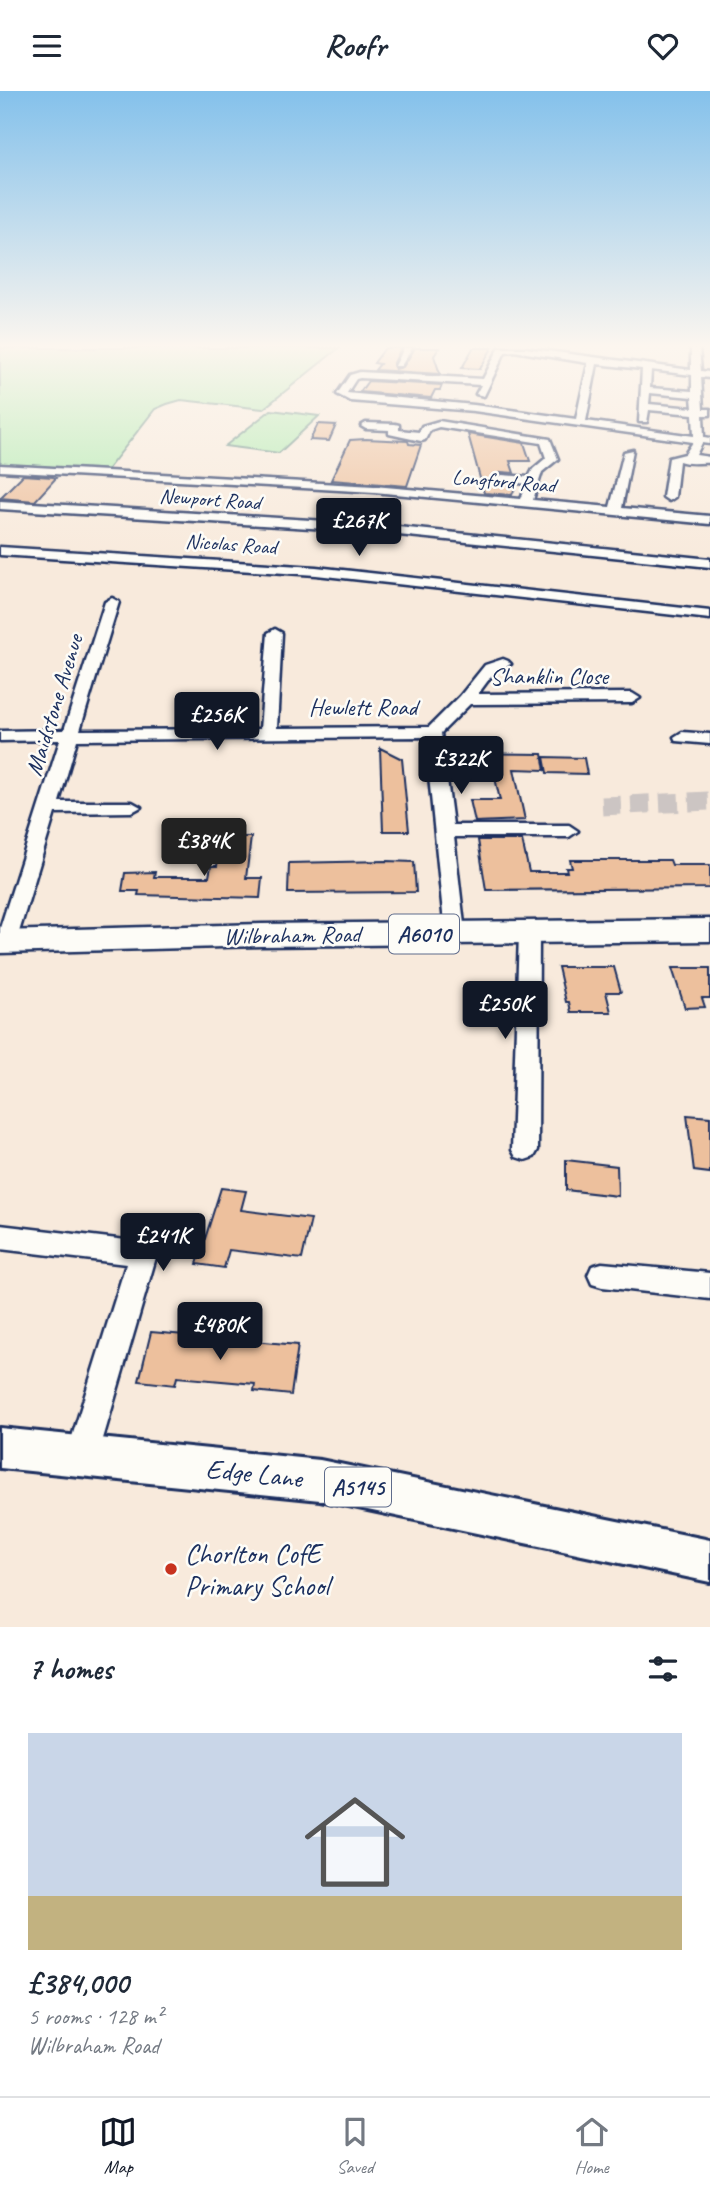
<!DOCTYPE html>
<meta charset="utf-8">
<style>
:root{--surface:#fff;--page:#f6f6f7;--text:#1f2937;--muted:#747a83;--line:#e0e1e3;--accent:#111827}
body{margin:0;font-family:Caveat,sans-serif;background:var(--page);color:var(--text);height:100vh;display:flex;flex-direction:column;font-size:26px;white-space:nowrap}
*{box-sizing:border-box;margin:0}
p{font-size:23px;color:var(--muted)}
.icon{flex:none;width:38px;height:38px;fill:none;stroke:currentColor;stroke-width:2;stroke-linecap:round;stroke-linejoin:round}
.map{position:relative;height:1536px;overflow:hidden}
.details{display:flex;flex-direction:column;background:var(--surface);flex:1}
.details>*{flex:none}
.price{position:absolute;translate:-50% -60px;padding:0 16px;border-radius:7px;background:var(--accent);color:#fff;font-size:23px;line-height:46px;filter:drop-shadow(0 2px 4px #0008)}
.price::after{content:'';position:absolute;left:50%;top:42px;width:21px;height:16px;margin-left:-10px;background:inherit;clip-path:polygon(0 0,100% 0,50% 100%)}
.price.current{background:#222;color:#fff}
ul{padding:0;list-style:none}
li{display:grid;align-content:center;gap:14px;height:371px;padding:0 28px}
li span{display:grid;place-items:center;height:217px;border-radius:0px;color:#555}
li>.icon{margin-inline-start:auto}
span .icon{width:126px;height:126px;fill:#fffc;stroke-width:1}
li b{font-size:30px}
h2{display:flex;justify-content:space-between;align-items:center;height:84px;padding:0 28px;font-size:30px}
header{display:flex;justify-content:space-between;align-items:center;height:91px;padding:0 28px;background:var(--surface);font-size:32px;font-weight:600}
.dock{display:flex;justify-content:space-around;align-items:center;height:98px;border-top:2px solid var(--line);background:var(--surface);font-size:19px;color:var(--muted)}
.dock a{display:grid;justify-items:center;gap:4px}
.dock .current{color:var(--accent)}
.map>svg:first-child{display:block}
</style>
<header><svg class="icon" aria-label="menu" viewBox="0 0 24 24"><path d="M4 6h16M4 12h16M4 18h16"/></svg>Roofr<svg class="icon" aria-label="heart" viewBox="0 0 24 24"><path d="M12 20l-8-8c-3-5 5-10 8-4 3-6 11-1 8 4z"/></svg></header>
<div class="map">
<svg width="710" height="1536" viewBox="0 0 710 1536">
<rect width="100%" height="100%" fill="#f8eadc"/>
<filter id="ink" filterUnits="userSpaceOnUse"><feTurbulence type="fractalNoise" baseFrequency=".0143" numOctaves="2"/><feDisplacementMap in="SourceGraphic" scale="14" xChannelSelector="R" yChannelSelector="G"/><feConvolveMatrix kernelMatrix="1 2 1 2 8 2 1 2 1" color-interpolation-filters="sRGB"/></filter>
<g filter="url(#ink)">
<path fill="#b0ebb0" stroke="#668d87" stroke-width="2" d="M 0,257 L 339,257 L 263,318 L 181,309 L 167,313 L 155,318 L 107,379 L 0,373 Z
M 271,319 L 319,325 L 279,362 L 225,355 Z"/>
<path fill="#edc09d" stroke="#1b2f5e" stroke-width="2" d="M 385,257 L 401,257 L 393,274 L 395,278 L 403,276 L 415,257 L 439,257 L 434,265 L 440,283 L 375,279 L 380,273 L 374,272 Z
M 473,257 L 492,257 L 480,278 L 462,277 Z
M 368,290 L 442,294 L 440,299 L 435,299 L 431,307 L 360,301 Z
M 318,333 L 336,334 L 329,350 L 310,349 Z
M 468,343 L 524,352 L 530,370 L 510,370 L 514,382 L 502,381 L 494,386 L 501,392 L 516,394 L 512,404 L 484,402 Z
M 366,348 L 408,350 L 409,353 L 421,354 L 407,395 L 331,389 L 350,349 Z
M 23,384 L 53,386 L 56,387 L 35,410 L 0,407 Z
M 380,657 L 402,668 L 409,740 L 383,740 Z
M 462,662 L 542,663 L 545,679 L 514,678 L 525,729 L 475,731 L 470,709 L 500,709 L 493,678 L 463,678 Z
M 544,666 L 584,667 L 587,683 L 547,682 Z
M 231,746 L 251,746 L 246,787 L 262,787 L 260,807 L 138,804 L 139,800 L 122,800 L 125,782 L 155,781 L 154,786 L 209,786 L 211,775 L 217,775 L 219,763 L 229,763 Z
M 478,749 L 522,749 L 529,781 L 567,781 L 566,777 L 572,777 L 570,769 L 670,769 L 672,774 L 710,774 L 710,797 L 486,799 Z
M 386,770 L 414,771 L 416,801 L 288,802 L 289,772 Z
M 558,876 L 614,876 L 621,901 L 606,901 L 611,921 L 571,921 L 569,911 L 566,911 Z
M 672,877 L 710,877 L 710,907 L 702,907 L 705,916 L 685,917 Z
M 687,1024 L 710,1026 L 710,1082 L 694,1080 Z
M 566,1069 L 617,1075 L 618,1105 L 566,1099 Z
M 221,1097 L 246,1100 L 241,1119 L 311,1128 L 302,1168 L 229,1159 L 224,1177 L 197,1173 Z
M 151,1241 L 298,1254 L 291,1304 L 254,1300 L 255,1293 L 177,1286 L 175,1294 L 139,1290 Z"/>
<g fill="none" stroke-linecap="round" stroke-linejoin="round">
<path stroke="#ccc5c3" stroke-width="19" stroke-dasharray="19 10" stroke-linecap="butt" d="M 602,715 L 710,710"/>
<defs>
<path id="minor" d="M 404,257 L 412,257 L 401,275 L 395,275 Z
M 499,257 L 525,257 L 691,279 L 691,257 L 699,257 L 701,280 L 710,281 L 710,287 L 701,286 L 703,318 L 710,318 L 710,324 L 703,324 L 704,346 L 710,347 L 710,353 L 702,352 L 696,364 L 710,366 L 710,372 C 699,371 690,374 679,370 L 675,406 L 669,410 L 663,406 L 669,367 L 685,363 L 693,351 L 474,320 L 350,310 L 337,303 L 350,284 L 360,281 L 483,288 ZM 514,260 L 588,272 L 576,328 L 474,314 L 347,302 L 356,288 L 360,287 L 481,294 L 476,303 L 484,305 L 505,261 ZM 597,273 L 642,278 L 639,331 L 647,331 L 649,319 L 693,323 L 694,345 L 586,330 ZM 651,279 L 692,284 L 692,300 L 650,297 ZM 650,302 L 692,306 L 693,317 L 649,313 Z
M 439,330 L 550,348 L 558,368 L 542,381 L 533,409 L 610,416 L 624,361 L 633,359 L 622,417 L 710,425 L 710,433 L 374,401 L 0,380 L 0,374 L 374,395 L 521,408 L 527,393 L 502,390 L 496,387 L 502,384 L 529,386 L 533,378 L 546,367 L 541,352 L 439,336 L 430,339 L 425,349 L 421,350 L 389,343 L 389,339 L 366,338 L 361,335 L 366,332 L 395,333 L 399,334 L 399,339 L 419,341 L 422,335 Z
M 0,410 L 359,432 L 710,468 L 710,476 L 359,440 L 0,418 Z
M 0,456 L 316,476 L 710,520 L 710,528 L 316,484 L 0,464 Z
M 112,507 L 119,511 L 80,639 L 260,638 L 268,542 L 275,538 L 282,542 L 277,637 L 429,636 L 460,605 L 485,574 L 503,568 L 508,570 L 511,573 L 495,580 L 478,603 L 632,602 L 640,607 L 632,612 L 470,613 L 441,642 L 453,734 L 569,734 L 578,740 L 569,746 L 454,746 L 465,842 L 462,847 L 448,847 L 445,842 L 425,646 L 77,649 L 59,711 L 132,711 L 141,716 L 132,721 L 55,722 L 16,851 L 13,856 L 0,856 L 0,837 L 60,649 L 0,650 L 0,640 L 64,639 L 105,511 Z
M 682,641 L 710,643 L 710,653 L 676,650 L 674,646 Z
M 529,835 L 536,837 L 539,842 L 538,1059 L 534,1066 L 525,1069 L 516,1066 L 512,1059 L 519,842 L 522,837 Z
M 0,1134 L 143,1151 L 153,1155 L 157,1163 L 98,1365 L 93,1376 L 82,1381 L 71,1376 L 66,1365 L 126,1173 L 0,1158 Z
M 602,1172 L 710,1182 L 710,1208 L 602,1196 L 592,1193 L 588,1184 L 592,1175 Z"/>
<path id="major" d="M 0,1337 L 320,1369 L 710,1449 L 710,1491 L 320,1409 L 0,1377 Z"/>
<path id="highway" d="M 710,828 L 710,850 L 261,855 L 0,862 L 0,840 L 261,833 Z"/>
</defs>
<use href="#minor" stroke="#1b2f5e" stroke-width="5"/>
<use href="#major" stroke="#1b2f5e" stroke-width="6"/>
<use href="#highway" stroke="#1b2f5e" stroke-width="5"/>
<use href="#minor" fill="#fdfcf7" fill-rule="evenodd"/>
<use href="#major" fill="#fdfcf7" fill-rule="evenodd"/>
<use href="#highway" fill="#fdfcf7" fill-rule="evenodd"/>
</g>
</g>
<linearGradient id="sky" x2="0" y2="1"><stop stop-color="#84c1eb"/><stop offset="0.54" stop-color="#fcf6ef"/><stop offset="1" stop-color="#fcf6ef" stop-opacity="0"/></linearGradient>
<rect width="710" height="472" fill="url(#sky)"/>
<circle fill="#c8321e" stroke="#fdfcf7" stroke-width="2.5" cx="171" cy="1478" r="7"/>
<g text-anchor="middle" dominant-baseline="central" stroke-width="5" stroke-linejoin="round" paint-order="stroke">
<g font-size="21" fill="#1b2f5e" stroke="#fdfcf7">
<text transform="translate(504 390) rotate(5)">Longford Road</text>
<text transform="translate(210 408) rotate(4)">Newport Road</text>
<text transform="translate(231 453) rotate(4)">Nicolas Road</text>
</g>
<g fill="#fdfcf7" stroke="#5f6c8c" stroke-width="2">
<rect x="389" y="823.5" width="70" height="39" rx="5"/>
<rect x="325" y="1376.5" width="66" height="39" rx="5"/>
</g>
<g font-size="23" font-weight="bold" fill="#1b2f5e">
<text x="424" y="843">A6010</text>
<text x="358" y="1396">A5145</text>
</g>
<g font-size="24" fill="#1b2f5e" stroke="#fdfcf7">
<text x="549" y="585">Shanklin Close</text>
<text transform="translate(54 614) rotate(-73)">Maidstone Avenue</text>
<text x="363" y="616">Hewlett Road</text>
<text transform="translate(292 844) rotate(-1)">Wilbraham Road</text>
</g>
<g font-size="28" fill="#1b2f5e" stroke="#fdfcf7">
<text transform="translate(254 1382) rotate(6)">Edge Lane</text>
</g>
<g font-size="28" fill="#1b2f5e" stroke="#fdfcf7" text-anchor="start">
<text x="185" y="1462">Chorlton CofE<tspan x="185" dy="32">Primary School</tspan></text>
</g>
</g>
</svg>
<b class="price" style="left:359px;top:467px">£267K</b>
<b class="price" style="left:217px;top:661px">£256K</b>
<b class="price" style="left:461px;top:705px">£322K</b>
<b class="price current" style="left:204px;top:787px">£384K</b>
<b class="price" style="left:505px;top:950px">£250K</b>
<b class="price" style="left:163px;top:1182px">£241K</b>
<b class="price" style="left:220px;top:1271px">£480K</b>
</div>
<section class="details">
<h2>7 homes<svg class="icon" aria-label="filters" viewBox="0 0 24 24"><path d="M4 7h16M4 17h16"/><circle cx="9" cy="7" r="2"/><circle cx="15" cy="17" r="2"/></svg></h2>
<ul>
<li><span style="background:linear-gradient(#c9d6e8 75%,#c2b280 0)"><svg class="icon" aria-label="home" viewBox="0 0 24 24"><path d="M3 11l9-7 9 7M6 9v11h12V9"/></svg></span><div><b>£384,000</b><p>5 rooms · 128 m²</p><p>Wilbraham Road</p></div></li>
</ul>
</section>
<nav class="dock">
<a class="current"><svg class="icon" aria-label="map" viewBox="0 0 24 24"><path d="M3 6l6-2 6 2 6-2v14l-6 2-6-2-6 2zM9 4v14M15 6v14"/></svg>Map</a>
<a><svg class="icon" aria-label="saved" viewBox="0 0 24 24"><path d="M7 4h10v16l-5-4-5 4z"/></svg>Saved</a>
<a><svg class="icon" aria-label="home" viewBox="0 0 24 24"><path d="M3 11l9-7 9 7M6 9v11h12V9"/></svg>Home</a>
</nav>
